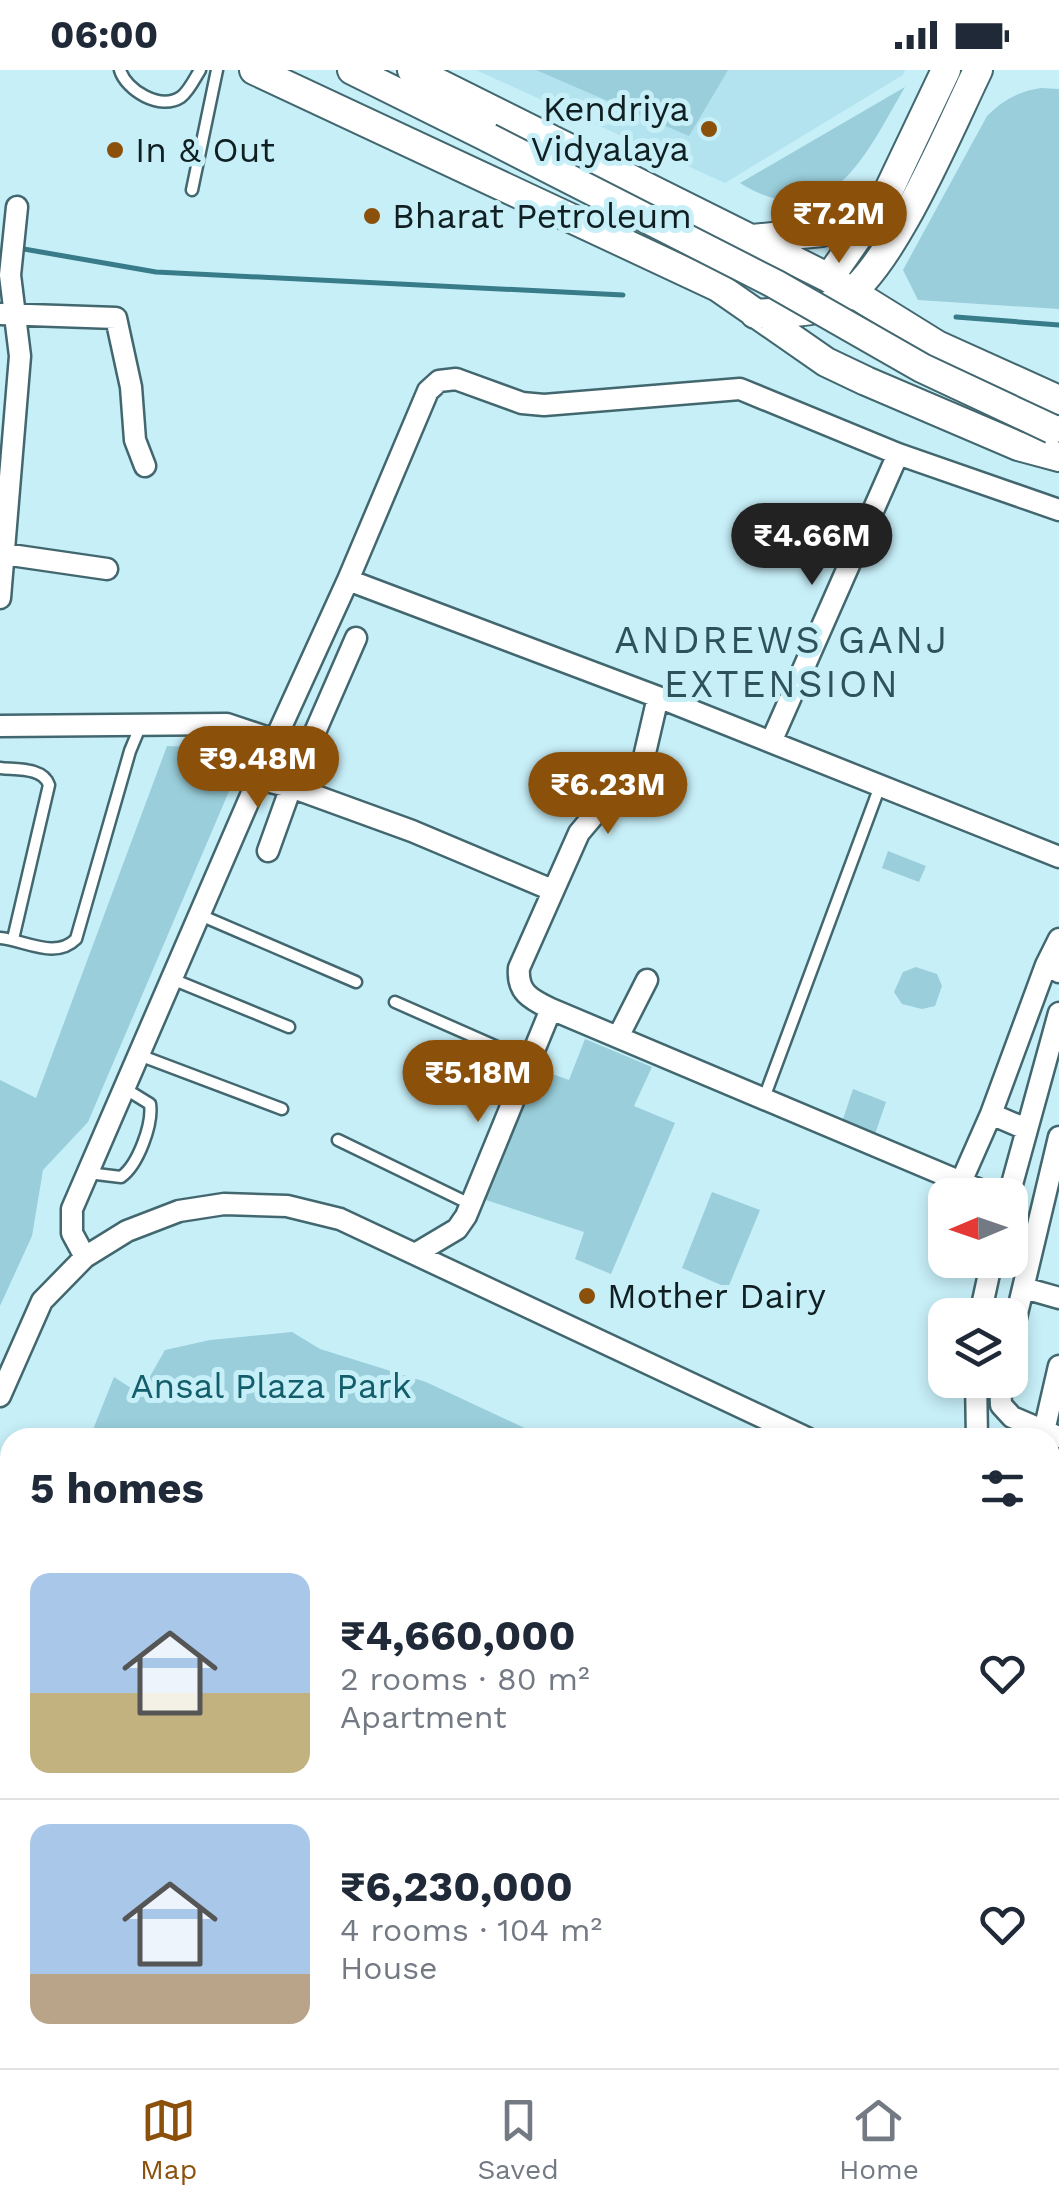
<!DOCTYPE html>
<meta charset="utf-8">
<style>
:root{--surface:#fff;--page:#f2f2f3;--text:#1f2937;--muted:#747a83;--line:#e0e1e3;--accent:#8b510b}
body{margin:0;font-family:"Work Sans",sans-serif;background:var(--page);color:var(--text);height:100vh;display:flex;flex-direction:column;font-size:38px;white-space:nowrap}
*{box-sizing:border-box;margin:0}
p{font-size:32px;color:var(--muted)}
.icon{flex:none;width:55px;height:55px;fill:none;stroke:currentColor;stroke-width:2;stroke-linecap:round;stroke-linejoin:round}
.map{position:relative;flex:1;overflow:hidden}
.panel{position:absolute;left:0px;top:1358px;width:1060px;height:642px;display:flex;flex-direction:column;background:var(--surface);border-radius:30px 30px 0 0;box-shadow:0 5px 15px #0003}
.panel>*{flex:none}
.needle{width:65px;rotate:268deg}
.buttons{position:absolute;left:928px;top:1108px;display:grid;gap:20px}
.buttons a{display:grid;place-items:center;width:100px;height:100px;border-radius:20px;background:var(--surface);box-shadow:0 5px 15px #0003;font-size:50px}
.price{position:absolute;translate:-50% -85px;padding:0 22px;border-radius:35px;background:var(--accent);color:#fff;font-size:32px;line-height:65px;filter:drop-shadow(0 2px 5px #0008)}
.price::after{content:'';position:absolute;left:50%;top:60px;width:30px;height:22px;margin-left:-15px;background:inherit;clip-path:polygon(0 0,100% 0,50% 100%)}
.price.selected{background:#222;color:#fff}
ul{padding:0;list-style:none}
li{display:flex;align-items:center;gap:30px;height:250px;padding:0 30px}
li+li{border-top:2px solid var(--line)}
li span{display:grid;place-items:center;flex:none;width:280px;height:200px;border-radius:20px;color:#555}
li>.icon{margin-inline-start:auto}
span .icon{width:120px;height:120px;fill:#fffc;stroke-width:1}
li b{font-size:42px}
h2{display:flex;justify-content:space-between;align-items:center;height:120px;padding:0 30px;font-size:42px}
.status{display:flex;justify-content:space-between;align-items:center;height:70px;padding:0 50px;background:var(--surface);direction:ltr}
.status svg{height:28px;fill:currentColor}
.tabs{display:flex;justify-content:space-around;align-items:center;height:140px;border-top:2px solid var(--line);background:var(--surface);font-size:28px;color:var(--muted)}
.tabs a{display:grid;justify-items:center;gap:5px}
.tabs .selected{color:var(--accent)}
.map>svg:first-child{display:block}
</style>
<div class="status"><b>06:00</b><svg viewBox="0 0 49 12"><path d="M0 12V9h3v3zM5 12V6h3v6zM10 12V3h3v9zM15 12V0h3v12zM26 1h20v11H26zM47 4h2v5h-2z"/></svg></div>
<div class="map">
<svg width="1059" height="1998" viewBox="0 0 1059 1998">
<rect width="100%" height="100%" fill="#c7eff8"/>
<path fill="#b2e3ef" d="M 476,0 L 905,0 L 903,5 L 725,113 Z
M 28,1990 L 498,1990 L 494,1998 L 31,1998 L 27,1996 Z"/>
<path fill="#99ceda" d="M 536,0 L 728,0 L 689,66 Z
M 905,17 C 865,85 831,169 740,113 Z
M 1041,18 L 1059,19 L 1059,239 L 918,230 L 903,200 L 987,46 C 1003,30 1019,21 1041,18 Z
M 167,676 L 247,679 L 88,1052 L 43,1100 L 32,1166 L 0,1236 L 0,1010 L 36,1028 Z
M 888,781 L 926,796 L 919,812 L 882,798 Z
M 916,897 L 937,904 L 942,916 L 935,936 L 922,939 L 902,934 L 894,922 L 903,902 Z
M 585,969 L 652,997 L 634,1036 L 675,1053 L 611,1204 L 575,1189 L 584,1162 L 483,1129 L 538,999 L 569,1010 Z
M 853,1019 L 886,1032 L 874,1067 L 842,1052 Z
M 712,1122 L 760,1140 L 728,1218 L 682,1198 Z
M 292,1262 L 320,1279 L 426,1312 L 544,1367 L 90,1367 L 114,1307 L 140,1324 L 165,1280 L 210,1270 Z"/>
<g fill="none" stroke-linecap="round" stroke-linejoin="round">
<path stroke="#387b89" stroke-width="5" d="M 18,178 L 156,202 L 623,225
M 956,247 L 1059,255"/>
<defs>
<path id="lane" d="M 120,0 C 126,20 160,41 181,27 C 189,21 195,8 200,0
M 192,120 L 217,0
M 0,698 C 16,700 43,697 49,715 L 13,869
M 200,845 L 356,912
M 0,868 C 25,870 55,890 76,869 L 130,681 L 140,657
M 172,909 L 289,957
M 395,932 L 529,991
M 139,985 L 282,1039
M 764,1028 L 880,716
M 338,1070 L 470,1134
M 88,1103 L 121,1107 C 138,1095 153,1054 150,1034 L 124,1018
M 0,1659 L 7,1658
M 0,1915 L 10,1915
M 506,1995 L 672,1998
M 801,1998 L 802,1990"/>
<path id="street" d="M 0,244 L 116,248 L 131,317 L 135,370 L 145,396
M 4,484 L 107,499
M 348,510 L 428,321 L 439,311 L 456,309 L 522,333 L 544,335 L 740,319 L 898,384 L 1059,440
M 0,528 L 20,286 L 10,205 L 17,137
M 658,627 L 638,713 L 595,744 L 579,763 L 519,898 C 517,922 530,929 551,939 L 992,1125
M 0,656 L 227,654 L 275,670
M 771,672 L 898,384
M 259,709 L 291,717 L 356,568
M 268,781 L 291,717 L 412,761 L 552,820
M 1046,895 L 1059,869
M 618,967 L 647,910
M 1026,1059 L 991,1044 L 1046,895 L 1059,902
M 961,1112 L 991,1044
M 1009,1125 L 1059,943
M 415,1184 L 457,1159 L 466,1146 L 551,939
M 85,1187 L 72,1163 L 72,1139 L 275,670 L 348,510 L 658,627 L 1059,787
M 1024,1218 L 1059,1228
M 980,1245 L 992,1190
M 1010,1273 L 1059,1067
M 976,1310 L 977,1368
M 1000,1310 L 1001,1335 L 1012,1347 L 1059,1367
M 0,1326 L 42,1231 L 85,1187 L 127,1161 L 179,1141 L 224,1134 L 287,1136 L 340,1149 L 807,1368
M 1044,1361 L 1059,1296
M 1050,1464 L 1059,1409
M 1050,1513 L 1059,1516
M 1050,1566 L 1059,1532
M 1050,1658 L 1059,1661
M 1050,1716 L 1059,1689
M 1050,1872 L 1059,1875
M 1050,1887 L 1059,1890
M 945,1998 L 948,1990"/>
<path id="secondary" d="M 254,0 L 718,217 L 826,292 L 866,311 L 1018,376 L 1059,387
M 352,0 L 489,68
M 412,0 L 829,208 L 937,275 L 1059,330
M 752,169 L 822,162 L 876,132
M 829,208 L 886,126 L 946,0
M 755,244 C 784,241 812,245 839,231 C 889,206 951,55 978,0"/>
</defs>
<use href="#lane" stroke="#43676f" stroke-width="15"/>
<use href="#street" stroke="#43676f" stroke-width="25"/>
<use href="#secondary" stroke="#43676f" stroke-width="32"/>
<use href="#lane" stroke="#fff" stroke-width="10"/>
<use href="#street" stroke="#fff" stroke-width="20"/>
<use href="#secondary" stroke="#fff" stroke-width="28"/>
<defs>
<path id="secondary-bridge" d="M 489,68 L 775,214 L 922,298 L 1052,359"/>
</defs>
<use href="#secondary-bridge" stroke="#43676f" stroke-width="32" stroke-linecap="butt"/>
<use href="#secondary-bridge" stroke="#fff" stroke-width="28"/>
</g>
<g fill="#8b510b" stroke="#c7eff8" stroke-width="4">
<circle cx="709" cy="59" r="10"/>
<circle cx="115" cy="80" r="10"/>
<circle cx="372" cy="146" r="10"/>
<circle cx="587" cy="1226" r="10"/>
</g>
<g text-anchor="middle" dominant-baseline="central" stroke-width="10" stroke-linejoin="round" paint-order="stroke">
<g font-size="35" fill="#101f22" stroke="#c7eff8" text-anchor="start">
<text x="689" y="39" text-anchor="end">Kendriya<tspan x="689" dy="40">Vidyalaya</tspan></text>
<text x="135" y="80">In &amp; Out</text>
<text x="392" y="146">Bharat Petroleum</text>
<text x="607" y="1226">Mother Dairy</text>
</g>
<g font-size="35" fill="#135e6b" stroke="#c7eff8">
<text x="271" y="1316">Ansal Plaza Park</text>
</g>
<g font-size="38" letter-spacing="2.5" fill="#2e5259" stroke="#c7eff8">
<text x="782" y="570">ANDREWS GANJ<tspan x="782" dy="44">EXTENSION</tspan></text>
</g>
</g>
</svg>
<div class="buttons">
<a><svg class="needle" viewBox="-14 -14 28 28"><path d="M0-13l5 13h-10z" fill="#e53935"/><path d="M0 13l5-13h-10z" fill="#747a83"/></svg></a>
<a><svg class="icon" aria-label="layers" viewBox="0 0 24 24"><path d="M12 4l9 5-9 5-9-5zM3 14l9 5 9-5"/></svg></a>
</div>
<b class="price" style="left:839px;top:196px">₹7.2M</b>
<b class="price selected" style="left:812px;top:518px">₹4.66M</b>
<b class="price" style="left:258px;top:741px">₹9.48M</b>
<b class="price" style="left:608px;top:767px">₹6.23M</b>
<b class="price" style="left:478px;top:1055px">₹5.18M</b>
<section class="panel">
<h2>5 homes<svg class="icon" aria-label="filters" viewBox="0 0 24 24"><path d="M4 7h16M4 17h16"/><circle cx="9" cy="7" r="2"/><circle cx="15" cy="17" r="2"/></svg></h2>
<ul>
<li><span style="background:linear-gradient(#a9c7e8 60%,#c2b280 0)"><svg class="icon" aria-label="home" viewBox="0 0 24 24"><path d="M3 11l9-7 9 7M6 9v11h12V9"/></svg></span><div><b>₹4,660,000</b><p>2 rooms · 80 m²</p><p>Apartment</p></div><svg class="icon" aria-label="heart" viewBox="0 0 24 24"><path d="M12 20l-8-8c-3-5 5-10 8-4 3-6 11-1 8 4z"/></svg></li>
<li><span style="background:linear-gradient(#a9c7e8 75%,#b9a48a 0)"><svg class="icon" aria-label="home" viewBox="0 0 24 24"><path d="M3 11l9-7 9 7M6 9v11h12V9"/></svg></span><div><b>₹6,230,000</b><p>4 rooms · 104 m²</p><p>House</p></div><svg class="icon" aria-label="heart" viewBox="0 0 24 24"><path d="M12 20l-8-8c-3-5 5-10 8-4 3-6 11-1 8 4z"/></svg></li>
</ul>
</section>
</div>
<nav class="tabs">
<a class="selected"><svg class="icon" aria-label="map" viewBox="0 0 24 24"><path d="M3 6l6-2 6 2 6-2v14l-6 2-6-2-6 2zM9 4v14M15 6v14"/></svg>Map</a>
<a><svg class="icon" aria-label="saved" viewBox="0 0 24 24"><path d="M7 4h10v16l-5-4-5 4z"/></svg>Saved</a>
<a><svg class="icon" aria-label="home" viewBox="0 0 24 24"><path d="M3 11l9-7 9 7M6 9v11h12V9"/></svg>Home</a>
</nav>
